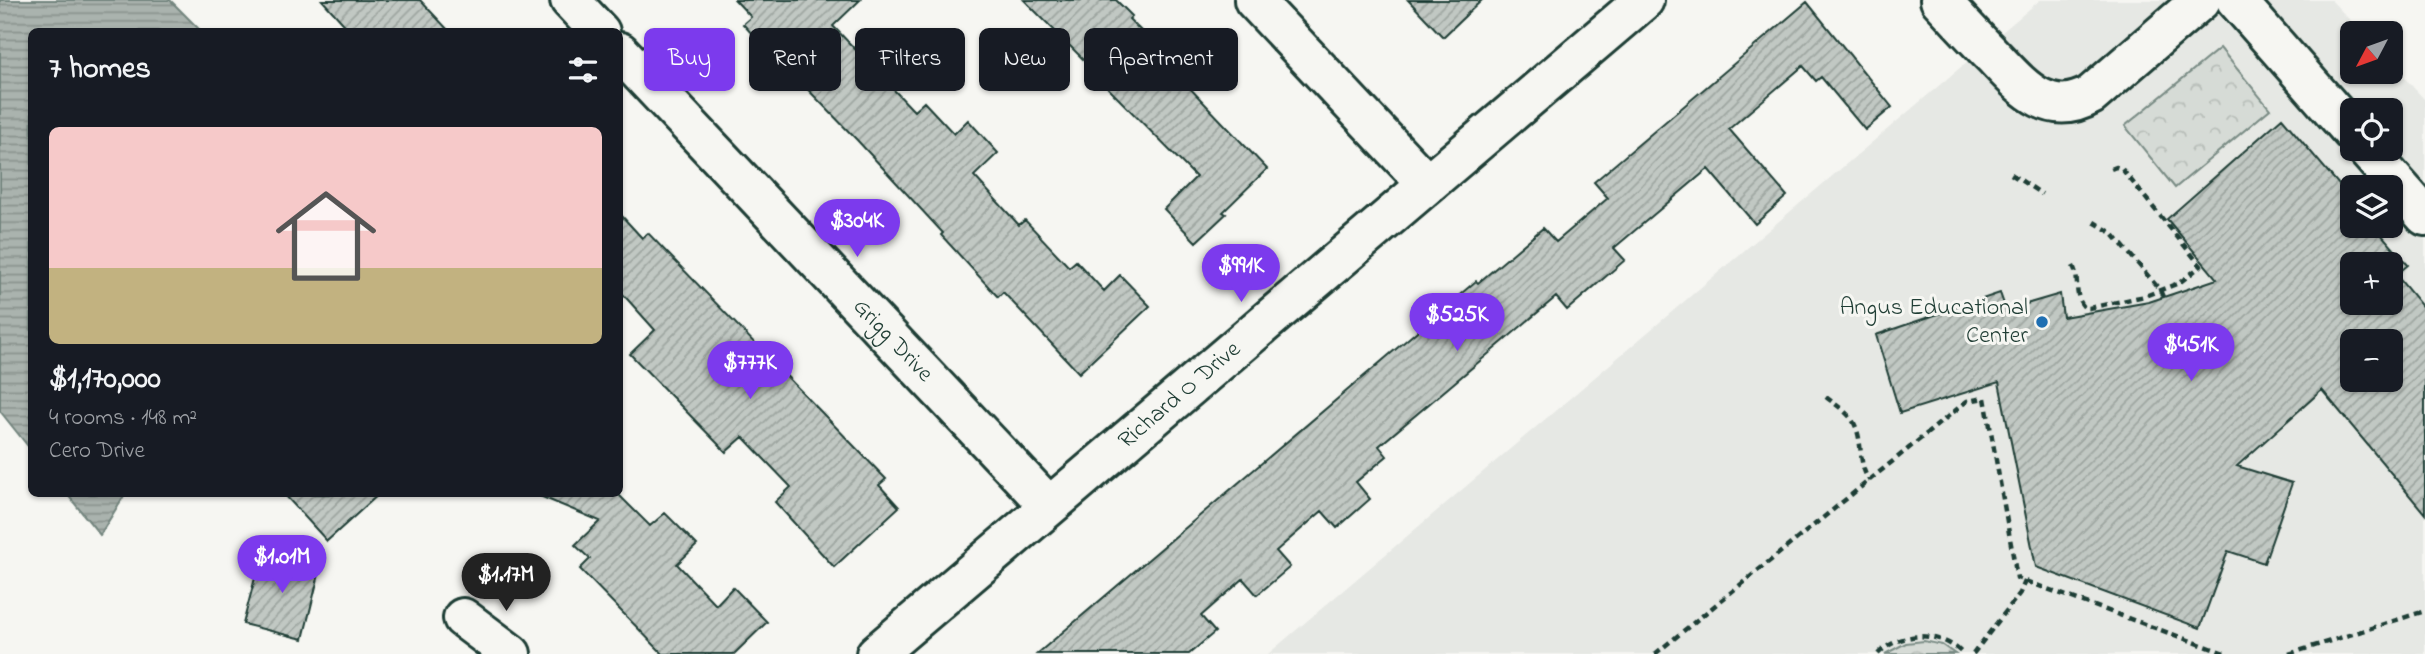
<!DOCTYPE html>
<meta charset="utf-8">
<style>
:root{--surface:#171b24;--page:#242831;--text:#f1f3f6;--muted:#9ea1a6;--line:#363941;--accent:#7c3aed}
body{margin:0;font-family:"Indie Flower",sans-serif;background:var(--page);color:var(--text);height:100vh;display:flex;flex-direction:column;font-size:26px;white-space:nowrap}
*{box-sizing:border-box;margin:0}
p{font-size:23px;color:var(--muted)}
.icon{flex:none;width:38px;height:38px;fill:none;stroke:currentColor;stroke-width:2;stroke-linecap:round;stroke-linejoin:round}
.map{position:relative;flex:1;overflow:hidden}
.details{position:absolute;left:28px;top:28px;width:595px;height:469px;display:flex;flex-direction:column;background:var(--surface);border-radius:10px;box-shadow:0 2px 5px #0004}
.details>*{flex:none}
.guide{position:absolute;left:644px;top:28px;width:665px;height:63px;display:flex;gap:14px}
.needle{width:46px;rotate:229deg}
.buttons{position:absolute;left:2340px;top:21px;display:grid;gap:14px}
.buttons a{display:grid;place-items:center;width:63px;height:63px;border-radius:10px;background:var(--surface);box-shadow:0 2px 5px #0004;font-size:35px}
.price{position:absolute;translate:-50% -60px;padding:0 16px;border-radius:24px;background:var(--accent);color:#fff;font-size:23px;line-height:46px;filter:drop-shadow(0 2px 4px #0008)}
.price::after{content:'';position:absolute;left:50%;top:42px;width:21px;height:16px;margin-left:-10px;background:inherit;clip-path:polygon(0 0,100% 0,50% 100%)}
.price.on{background:#222;color:#fff}
ul{padding:0;list-style:none}
li{display:grid;align-content:center;gap:14px;height:371px;padding:0 21px}
li+li{border-top:2px solid var(--line)}
li span{display:grid;place-items:center;height:217px;border-radius:10px;color:#555}
li>.icon{margin-inline-start:auto}
span .icon{width:126px;height:126px;fill:#fffc;stroke-width:1}
li b{font-size:30px}
h2{display:flex;justify-content:space-between;align-items:center;height:84px;padding:0 21px;font-size:30px}
.chip{padding:0 24px;border-radius:10px;background:var(--surface);box-shadow:0 2px 5px #0004;font-size:24px;line-height:63px}
.chip.on{background:var(--accent);color:#fff}
.map>svg:first-child{display:block}
</style>
<div class="map">
<svg width="2425" height="654" viewBox="0 0 2425 654">
<defs>
<pattern id="park-crowns" width="20" height="18" patternUnits="userSpaceOnUse" patternTransform="scale(1.75)"><rect width="20" height="18" fill="#d6dbd6"/><path d="M2 6a3 3 0 1 1 6 0M12 15a3 3 0 1 1 6 0" fill="none" stroke="#b7bdb8"/></pattern>
<pattern id="water-rules" width="6" height="5" patternUnits="userSpaceOnUse" patternTransform="scale(1.75)"><rect width="6" height="5" fill="#aab3ae"/><path d="M0 2.5h6" fill="none" stroke="#8a938e"/></pattern>
<pattern id="building-hatch" width="6" height="6" patternUnits="userSpaceOnUse" patternTransform="scale(1.75)"><rect width="6" height="6" fill="#c1c8c3"/><path d="M-1 1l2-2M0 6l6-6M5 7l2-2" fill="none" stroke="#9ca49f"/></pattern>
</defs>
<rect width="100%" height="100%" fill="#f6f6f2"/>
<filter id="ink" filterUnits="userSpaceOnUse"><feTurbulence type="fractalNoise" baseFrequency=".0143" numOctaves="2"/><feDisplacementMap in="SourceGraphic" scale="14" xChannelSelector="R" yChannelSelector="G"/><feConvolveMatrix kernelMatrix="1 2 1 2 8 2 1 2 1" color-interpolation-filters="sRGB"/></filter>
<g filter="url(#ink)">
<path fill="#e6e8e4" fill-rule="evenodd" d="M 2040,0 L 2331,0 L 2362,33 L 2352,33 L 2352,72 L 2390,72 L 2391,63 L 2425,100 L 2425,654 L 1268,654 ZM 2352,110 L 2390,110 L 2390,149 L 2352,149 ZM 2352,187 L 2390,187 L 2390,226 L 2352,226 ZM 2352,264 L 2390,264 L 2390,303 L 2352,303 ZM 2352,341 L 2390,341 L 2390,380 L 2352,380 Z"/>
<path fill="url(#park-crowns)" stroke="#7a8c85" stroke-width="2" d="M 2220,48 L 2270,109 L 2175,188 L 2125,126 Z
M 1924,641 L 1942,645 L 1955,654 L 1885,654 L 1906,643 Z"/>
<path fill="url(#water-rules)" stroke="#72847d" stroke-width="2" d="M 0,0 L 170,0 L 201,31 L 32,32 L 31,450 L 0,411 Z
M 67,494 L 125,494 L 100,535 Z"/>
<path fill="url(#building-hatch)" stroke="#1f3d34" stroke-width="2" fill-rule="evenodd" d="M 322,0 L 420,0 L 450,32 L 351,32 Z
M 735,0 L 860,0 L 833,26 L 914,111 L 924,102 L 954,134 L 968,120 L 998,153 L 974,176 L 1019,225 L 1025,220 L 1069,267 L 1076,261 L 1104,291 L 1120,275 L 1150,306 L 1079,373 L 1003,292 L 998,297 L 941,235 L 943,233 L 857,140 L 787,68 L 785,70 L 743,24 L 751,17 Z
M 1024,0 L 1116,0 L 1132,16 L 1129,19 L 1189,79 L 1185,83 L 1267,169 L 1223,212 L 1226,214 L 1196,242 L 1164,209 L 1196,177 L 1104,84 L 1106,82 Z
M 1408,0 L 1482,0 L 1443,37 Z
M 1807,2 L 1892,107 L 1865,130 L 1821,77 L 1816,81 L 1803,66 L 1729,129 L 1787,196 L 1755,224 L 1708,169 L 1614,248 L 1625,260 L 1567,310 L 1556,297 L 1379,446 L 1387,456 L 1356,482 L 1370,499 L 1337,528 L 1322,511 L 1276,551 L 1290,567 L 1257,595 L 1243,579 L 1201,616 L 1215,632 L 1189,654 L 1037,654 L 1476,281 L 1478,283 L 1543,228 L 1556,242 L 1608,198 L 1594,182 Z
M 2282,118 L 2352,200 L 2352,226 L 2374,226 L 2408,265 L 2396,275 L 2425,310 L 2425,514 L 2322,390 L 2237,466 L 2292,483 L 2264,563 L 2228,551 L 2200,628 L 2036,567 L 1999,382 L 1900,413 L 1876,335 L 2000,293 L 2006,310 L 2060,294 L 2063,317 L 2149,302 L 2217,279 L 2167,219 ZM 2352,264 L 2390,264 L 2390,303 L 2352,303 ZM 2352,341 L 2390,341 L 2390,380 L 2352,380 Z
M 620,214 L 642,238 L 648,233 L 886,479 L 879,485 L 899,507 L 834,567 L 775,502 L 791,487 L 743,437 L 726,452 L 630,354 L 655,330 L 620,291 Z
M 284,494 L 379,494 L 327,541 Z
M 535,494 L 618,494 L 650,526 L 665,513 L 697,545 L 677,564 L 716,605 L 733,587 L 767,622 L 734,654 L 663,654 L 580,569 L 590,559 L 575,545 L 600,521 Z
M 262,551 L 321,566 L 303,639 L 243,624 Z"/>
<g fill="none" stroke-linecap="round" stroke-linejoin="round">
<defs>
<g id="minor">
<path d="M 570,0 L 600,32"/>
<path d="M 1254,0 L 1427,184"/>
<path d="M 1940,0 C 1957,18 1974,37 1992,55 C 2020,84 2047,120 2091,95 L 2201,0"/>
<path d="M 2236,0 L 2352,132"/>
<path id="s1" d="M 620,52 L 1049,506"/>
<path d="M 2366,149 L 2425,216"/>
<path d="M 463,618 L 511,654"/>
<path id="s2" d="M 876,654 L 1644,0"/>
</g>
</defs>
<use href="#minor" stroke="#1f3d34" stroke-width="44"/>
<path stroke="#1f3d34" stroke-width="4.5" stroke-dasharray="7 5" stroke-linecap="butt" d="M 2011,174 L 2042,194
M 2094,222 L 2112,233 L 2160,290 L 2163,297
M 2073,266 C 2081,280 2072,295 2085,308 L 2089,308 L 2145,296 L 2179,283 L 2201,266 L 2122,169 L 2116,167 L 2111,169
M 1826,397 C 1836,405 1848,412 1854,423 C 1864,442 1857,465 1870,481
M 1655,654 L 1967,401 L 1985,398 L 2017,578 L 2227,654
M 1878,654 C 1901,631 1940,630 1963,654
M 1973,654 L 2020,593 L 2025,581
M 2289,654 L 2425,611"/>
<use href="#minor" stroke="#f6f6f2" stroke-width="38"/>
</g>
</g>
<circle fill="#1f6fb2" stroke="#f6f6f2" stroke-width="2.5" cx="2042" cy="322" r="7"/>
<g text-anchor="middle" dominant-baseline="central" stroke-width="6" stroke-linejoin="round" paint-order="stroke">
<g font-size="24" fill="#1f3d34" stroke="#f6f6f2" text-anchor="end">
<text x="2028" y="308">Angus Educational<tspan x="2028" dy="28">Center</tspan></text>
</g>
<g font-size="24" fill="#1f3d34" stroke="#f6f6f2">
<text stroke="none"><textPath href="#s1" startOffset="397">Grigg Drive</textPath></text>
<text stroke="none"><textPath href="#s2" startOffset="399">Richard O Drive</textPath></text>
</g>
</g>
</svg>
<div class="buttons">
<a><svg class="needle" viewBox="-14 -14 28 28"><path d="M0-13l5 13h-10z" fill="#e53935"/><path d="M0 13l5-13h-10z" fill="#9ea1a6"/></svg></a>
<a><svg class="icon" aria-label="locate" viewBox="0 0 24 24"><circle cx="12" cy="12" r="6"/><path d="M12 2v4M12 18v4M2 12h4M18 12h4"/></svg></a>
<a><svg class="icon" aria-label="layers" viewBox="0 0 24 24"><path d="M12 4l9 5-9 5-9-5zM3 14l9 5 9-5"/></svg></a>
<a>+</a>
<a>−</a>
</div>
<b class="price" style="left:857px;top:259px">$304K</b>
<b class="price" style="left:1241px;top:304px">$991K</b>
<b class="price" style="left:1457px;top:353px">$525K</b>
<b class="price" style="left:2191px;top:383px">$451K</b>
<b class="price" style="left:750px;top:401px">$777K</b>
<b class="price" style="left:282px;top:595px">$1.01M</b>
<b class="price on" style="left:506px;top:613px">$1.17M</b>
<div class="guide">
<a class="chip on">Buy</a>
<a class="chip">Rent</a>
<a class="chip">Filters</a>
<a class="chip">New</a>
<a class="chip">Apartment</a>
</div>
<section class="details">
<h2>7 homes<svg class="icon" aria-label="filters" viewBox="0 0 24 24"><path d="M4 7h16M4 17h16"/><circle cx="9" cy="7" r="2"/><circle cx="15" cy="17" r="2"/></svg></h2>
<ul>
<li><span style="background:linear-gradient(#f6c9c9 65%,#c2b280 0)"><svg class="icon" aria-label="home" viewBox="0 0 24 24"><path d="M3 11l9-7 9 7M6 9v11h12V9"/></svg></span><div><b>$1,170,000</b><p>4 rooms · 148 m²</p><p>Cero Drive</p></div></li>
</ul>
</section>
</div>
